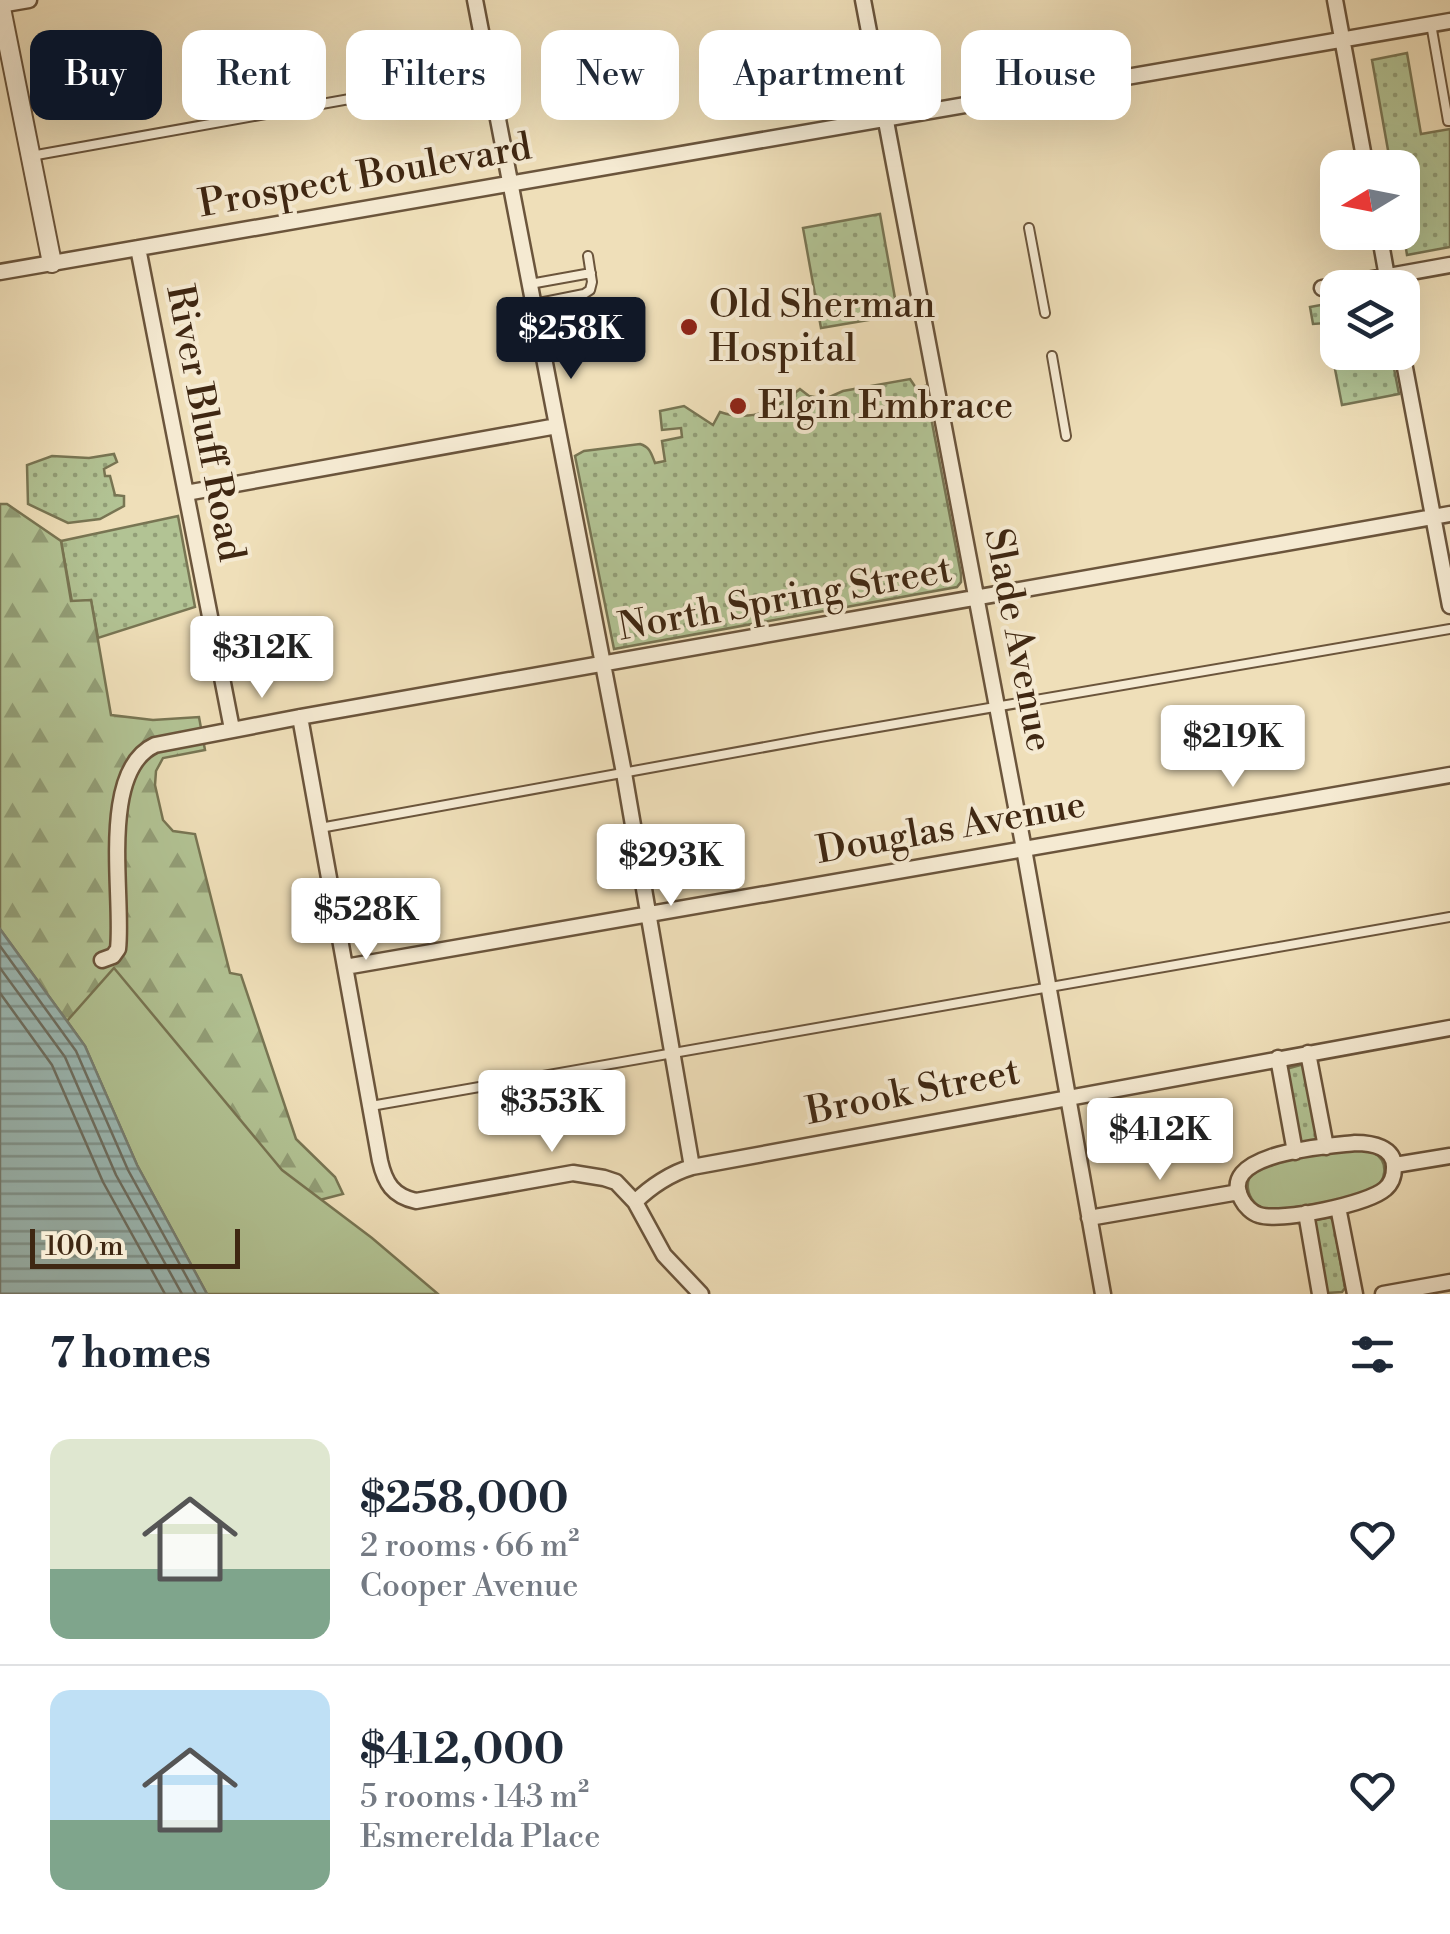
<!DOCTYPE html>
<meta charset="utf-8">
<style>
:root{--surface:#fff;--page:#f2f2f3;--text:#1f2937;--muted:#747a83;--line:#e0e1e3;--accent:#111827}
body{margin:0;font-family:"Libre Bodoni",serif;background:var(--page);color:var(--text);height:100vh;display:flex;flex-direction:column;font-size:38px;white-space:nowrap}
*{box-sizing:border-box;margin:0}
p{font-size:32px;color:var(--muted)}
.icon{flex:none;width:55px;height:55px;fill:none;stroke:currentColor;stroke-width:2;stroke-linecap:round;stroke-linejoin:round}
.map{position:relative;height:1294px;overflow:hidden}
.sheet{display:flex;flex-direction:column;background:var(--surface);flex:1}
.sheet>*{flex:none}
.guide{position:absolute;left:30px;top:30px;width:1390px;height:90px;display:flex;gap:20px}
.needle{width:65px;rotate:260deg}
.tools{position:absolute;left:1320px;top:150px;display:grid;gap:20px}
.tools a{display:grid;place-items:center;width:100px;height:100px;border-radius:20px;background:var(--surface);box-shadow:0 10px 40px #0002;font-size:50px}
.scale{position:absolute;left:30px;bottom:25px;width:210px;box-sizing:border-box;padding-left:10px;border:5px solid #3f2712;border-top:0;font-size:28px;line-height:35px;white-space:nowrap;color:#3f2712;-webkit-text-stroke:8px #f5ead2;paint-order:stroke}
.price{position:absolute;translate:-50% -85px;padding:0 22px;border-radius:10px;background:#fff;color:#222;font-size:32px;line-height:65px;filter:drop-shadow(0 2px 5px #0008)}
.price::after{content:'';position:absolute;left:50%;top:60px;width:30px;height:22px;margin-left:-15px;background:inherit;clip-path:polygon(0 0,100% 0,50% 100%)}
.price.selected{background:var(--accent);color:#fff}
ul{padding:0;list-style:none}
li{display:flex;align-items:center;gap:30px;height:250px;padding:0 50px}
li+li{border-top:2px solid var(--line)}
li span{display:grid;place-items:center;flex:none;width:280px;height:200px;border-radius:20px;color:#555}
li>.icon{margin-inline-start:auto}
span .icon{width:120px;height:120px;fill:#fffc;stroke-width:1}
li b{font-size:42px}
h2{display:flex;justify-content:space-between;align-items:center;height:120px;padding:0 50px;font-size:42px}
.pill{padding:0 35px;border-radius:20px;background:var(--surface);box-shadow:0 10px 40px #0002;font-size:35px;line-height:90px}
.pill.selected{background:var(--accent);color:#fff}
.map>svg:first-child{display:block}
</style>
<div class="map">
<svg width="1450" height="1294" viewBox="0 0 1450 1294">
<defs>
<pattern id="grass-dots" width="8" height="8" patternUnits="userSpaceOnUse" patternTransform="scale(2.5)"><rect width="8" height="8" fill="#b2c394"/><path d="M2 2h.1M6 6h.1" fill="none" stroke="#929e77" stroke-width="1.8" stroke-linecap="round"/></pattern>
<pattern id="forest-firs" width="22" height="20" patternUnits="userSpaceOnUse" patternTransform="scale(2.5)"><rect width="22" height="20" fill="#b2c394"/><path d="M5 1l3.5 6h-7zM16 11l3.5 6h-7z" fill="#929e77"/></pattern>
<pattern id="water-rules" width="6" height="5" patternUnits="userSpaceOnUse" patternTransform="scale(2.5)"><rect width="6" height="5" fill="#9cbbb7"/><path d="M0 2.5h6" fill="none" stroke="#819893"/></pattern>
</defs>
<rect width="100%" height="100%" fill="#efdfb9"/>
<filter id="stains"><feTurbulence type="fractalNoise" baseFrequency=".002" numOctaves="4"/><feColorMatrix values="0 0 0 0 .2 0 0 0 0 .09 0 0 0 0 .02 0 0 0 .5 -.17"/></filter>
<radialGradient id="worn" r=".72"><stop offset=".6" stop-color="#630" stop-opacity="0"/><stop offset="1" stop-color="#630" stop-opacity=".3"/></radialGradient>
<path fill="url(#grass-dots)" stroke="#787553" stroke-width="2.5" d="M 1407,53 L 1421,134 L 1450,129 L 1450,247 L 1407,255 L 1403,230 L 1402,168 L 1391,167 L 1372,60 Z
M 880,214 L 898,315 L 821,328 L 803,228 Z
M 1337,302 L 1338,352 L 1391,353 L 1399,394 L 1342,405 L 1326,323 L 1313,324 L 1310,307 Z
M 910,379 L 916,388 L 925,386 L 961,574 L 961,582 L 957,587 L 614,649 L 575,456 L 584,451 L 640,444 C 650,447 651,453 655,463 L 665,461 L 662,441 L 682,437 L 681,428 L 662,430 L 660,411 L 684,406 L 713,425 L 720,412 C 754,423 776,409 800,389 L 809,396 L 825,399 L 843,391 Z
M 114,454 L 117,462 L 104,469 L 105,476 L 110,476 L 115,495 L 124,496 L 124,506 L 100,519 L 68,523 L 28,504 L 27,465 L 52,456 L 89,458 Z
M 178,516 L 195,607 L 98,638 L 91,600 L 72,602 L 61,541 Z
M 1304,1064 L 1317,1137 L 1313,1143 L 1304,1143 L 1300,1140 L 1286,1069 Z
M 1330,1217 L 1333,1220 L 1345,1288 L 1342,1292 L 1327,1293 L 1314,1223 L 1316,1220 Z"/>
<path fill="url(#forest-firs)" stroke="#787553" stroke-width="2.5" d="M 0,504 L 7,504 L 61,541 L 71,601 L 91,600 L 111,715 L 153,720 L 199,717 L 205,750 L 163,758 L 156,771 L 155,785 L 163,820 L 173,831 L 195,834 L 230,973 L 241,975 L 296,1139 L 335,1177 L 343,1194 L 316,1201 L 207,1294 L 137,1165 L 85,1046 L 0,929 Z"/>
<path fill="#b2c394" stroke="#787553" stroke-width="2.5" d="M 114,968 L 282,1170 L 372,1238 L 438,1294 L 207,1294 L 137,1165 L 85,1046 L 67,1021 Z
M 1351,1149 C 1359,1150 1367,1149 1374,1153 C 1390,1162 1386,1183 1372,1190 C 1351,1201 1326,1202 1303,1206 C 1291,1207 1276,1213 1265,1209 C 1246,1203 1241,1177 1259,1167 C 1279,1156 1328,1153 1351,1149 Z"/>
<path fill="url(#water-rules)" stroke="#778075" stroke-width="2.5" d="M 0,929 L 85,1046 L 137,1165 L 207,1294 L 0,1294 Z"/>
<g fill="none" stroke-linecap="round" stroke-linejoin="round">
<path stroke="#6e7164" stroke-width="2.5" d="M 0,946 L 76,1051 L 128,1170 L 196,1294
M 0,968 L 65,1057 L 116,1175 L 182,1294
M 0,993 L 52,1065 L 103,1182 L 165,1294"/>
<defs>
<path id="service" d="M 1431,24 L 1448,121 L 1450,121
M 31,156 L 489,74
M 1029,228 L 1045,313
M 530,284 L 591,273
M 534,304 L 584,294 L 590,290 L 592,282 L 588,256
M 1052,356 L 1066,436
M 320,828 L 820,737 L 1450,629
M 371,1106 L 1450,917"/>
<path id="minor" d="M 475,0 L 624,773 L 692,1167
M 863,0 L 1024,849 L 1103,1294
M 1335,0 L 1366,168
M 0,5 L 29,0
M 1379,232 L 1389,288
M 138,248 L 232,729
M 0,272 L 1450,21
M 1322,288 L 1450,265
M 1402,352 L 1450,606
M 186,493 L 557,426
M 300,717 L 380,1161 C 385,1183 393,1196 416,1201 L 573,1173 L 604,1178 L 616,1182 L 635,1202 L 664,1255 L 701,1294
M 102,960 L 113,956 L 118,949 C 124,898 98,771 155,745 L 300,717 L 1450,514
M 345,967 L 1450,775
M 1308,1053 L 1326,1147
M 1278,1058 L 1295,1152
M 1355,1143 C 1372,1143 1395,1147 1394,1168 C 1394,1176 1391,1184 1385,1189 C 1368,1204 1281,1222 1259,1215 C 1252,1213 1245,1206 1242,1200 C 1214,1152 1331,1146 1355,1143 Z
M 1395,1165 L 1450,1156
M 635,1202 C 650,1187 671,1173 692,1167 L 1450,1028
M 1338,1207 L 1355,1294
M 1306,1213 L 1320,1294
M 1089,1218 L 1239,1192
M 1383,1294 L 1450,1282"/>
<path id="tertiary" d="M 0,3 L 52,263"/>
</defs>
<use href="#service" stroke="#6b553c" stroke-width="12"/>
<use href="#minor" stroke="#6b553c" stroke-width="19"/>
<use href="#tertiary" stroke="#6b553c" stroke-width="22"/>
<use href="#service" stroke="#f5ead2" stroke-width="8"/>
<use href="#minor" stroke="#f5ead2" stroke-width="14"/>
<use href="#tertiary" stroke="#f5ead2" stroke-width="18"/>
</g>
<g fill="#8f2418" stroke="#f5ead2" stroke-width="4">
<circle cx="689" cy="327" r="10"/>
<circle cx="738" cy="406" r="10"/>
</g>
<g text-anchor="middle" dominant-baseline="central" stroke-width="8" stroke-linejoin="round" paint-order="stroke">
<g font-size="38" fill="#3f2712" stroke="#f5ead2">
<text transform="translate(365 176) rotate(-10)">Prospect Boulevard</text>
<text transform="translate(205 423) rotate(79)">River Bluff Road</text>
<text transform="translate(785 599) rotate(-10)">North Spring Street</text>
<text transform="translate(1018 640) rotate(79)">Slade Avenue</text>
<text transform="translate(951 828) rotate(-10)">Douglas Avenue</text>
<text transform="translate(913 1092) rotate(-11)">Brook Street</text>
</g>
<g font-size="38" fill="#3f2712" stroke="#f5ead2" text-anchor="start">
<text x="709" y="305">Old Sherman<tspan x="709" dy="44">Hospital</tspan></text>
<text x="758" y="406">Elgin Embrace</text>
</g>
</g>
<rect width="100%" height="100%" filter="url(#stains)"/>
<rect width="100%" height="100%" fill="url(#worn)"/>
</svg>
<div class="tools">
<a><svg class="needle" viewBox="-14 -14 28 28"><path d="M0-13l5 13h-10z" fill="#e53935"/><path d="M0 13l5-13h-10z" fill="#747a83"/></svg></a>
<a><svg class="icon" aria-label="layers" viewBox="0 0 24 24"><path d="M12 4l9 5-9 5-9-5zM3 14l9 5 9-5"/></svg></a>
</div>
<div class="scale">100 m</div>
<b class="price selected" style="left:571px;top:382px">$258K</b>
<b class="price" style="left:262px;top:701px">$312K</b>
<b class="price" style="left:1233px;top:790px">$219K</b>
<b class="price" style="left:671px;top:909px">$293K</b>
<b class="price" style="left:366px;top:963px">$528K</b>
<b class="price" style="left:552px;top:1155px">$353K</b>
<b class="price" style="left:1160px;top:1183px">$412K</b>
<div class="guide">
<a class="pill selected">Buy</a>
<a class="pill">Rent</a>
<a class="pill">Filters</a>
<a class="pill">New</a>
<a class="pill">Apartment</a>
<a class="pill">House</a>
</div>
</div>
<section class="sheet">
<h2>7 homes<svg class="icon" aria-label="filters" viewBox="0 0 24 24"><path d="M4 7h16M4 17h16"/><circle cx="9" cy="7" r="2"/><circle cx="15" cy="17" r="2"/></svg></h2>
<ul>
<li><span style="background:linear-gradient(#dfe7d0 65%,#7fa58c 0)"><svg class="icon" aria-label="home" viewBox="0 0 24 24"><path d="M3 11l9-7 9 7M6 9v11h12V9"/></svg></span><div><b>$258,000</b><p>2 rooms · 66 m²</p><p>Cooper Avenue</p></div><svg class="icon" aria-label="heart" viewBox="0 0 24 24"><path d="M12 20l-8-8c-3-5 5-10 8-4 3-6 11-1 8 4z"/></svg></li>
<li><span style="background:linear-gradient(#bfe0f5 65%,#7fa58c 0)"><svg class="icon" aria-label="home" viewBox="0 0 24 24"><path d="M3 11l9-7 9 7M6 9v11h12V9"/></svg></span><div><b>$412,000</b><p>5 rooms · 143 m²</p><p>Esmerelda Place</p></div><svg class="icon" aria-label="heart" viewBox="0 0 24 24"><path d="M12 20l-8-8c-3-5 5-10 8-4 3-6 11-1 8 4z"/></svg></li>
</ul>
</section>
